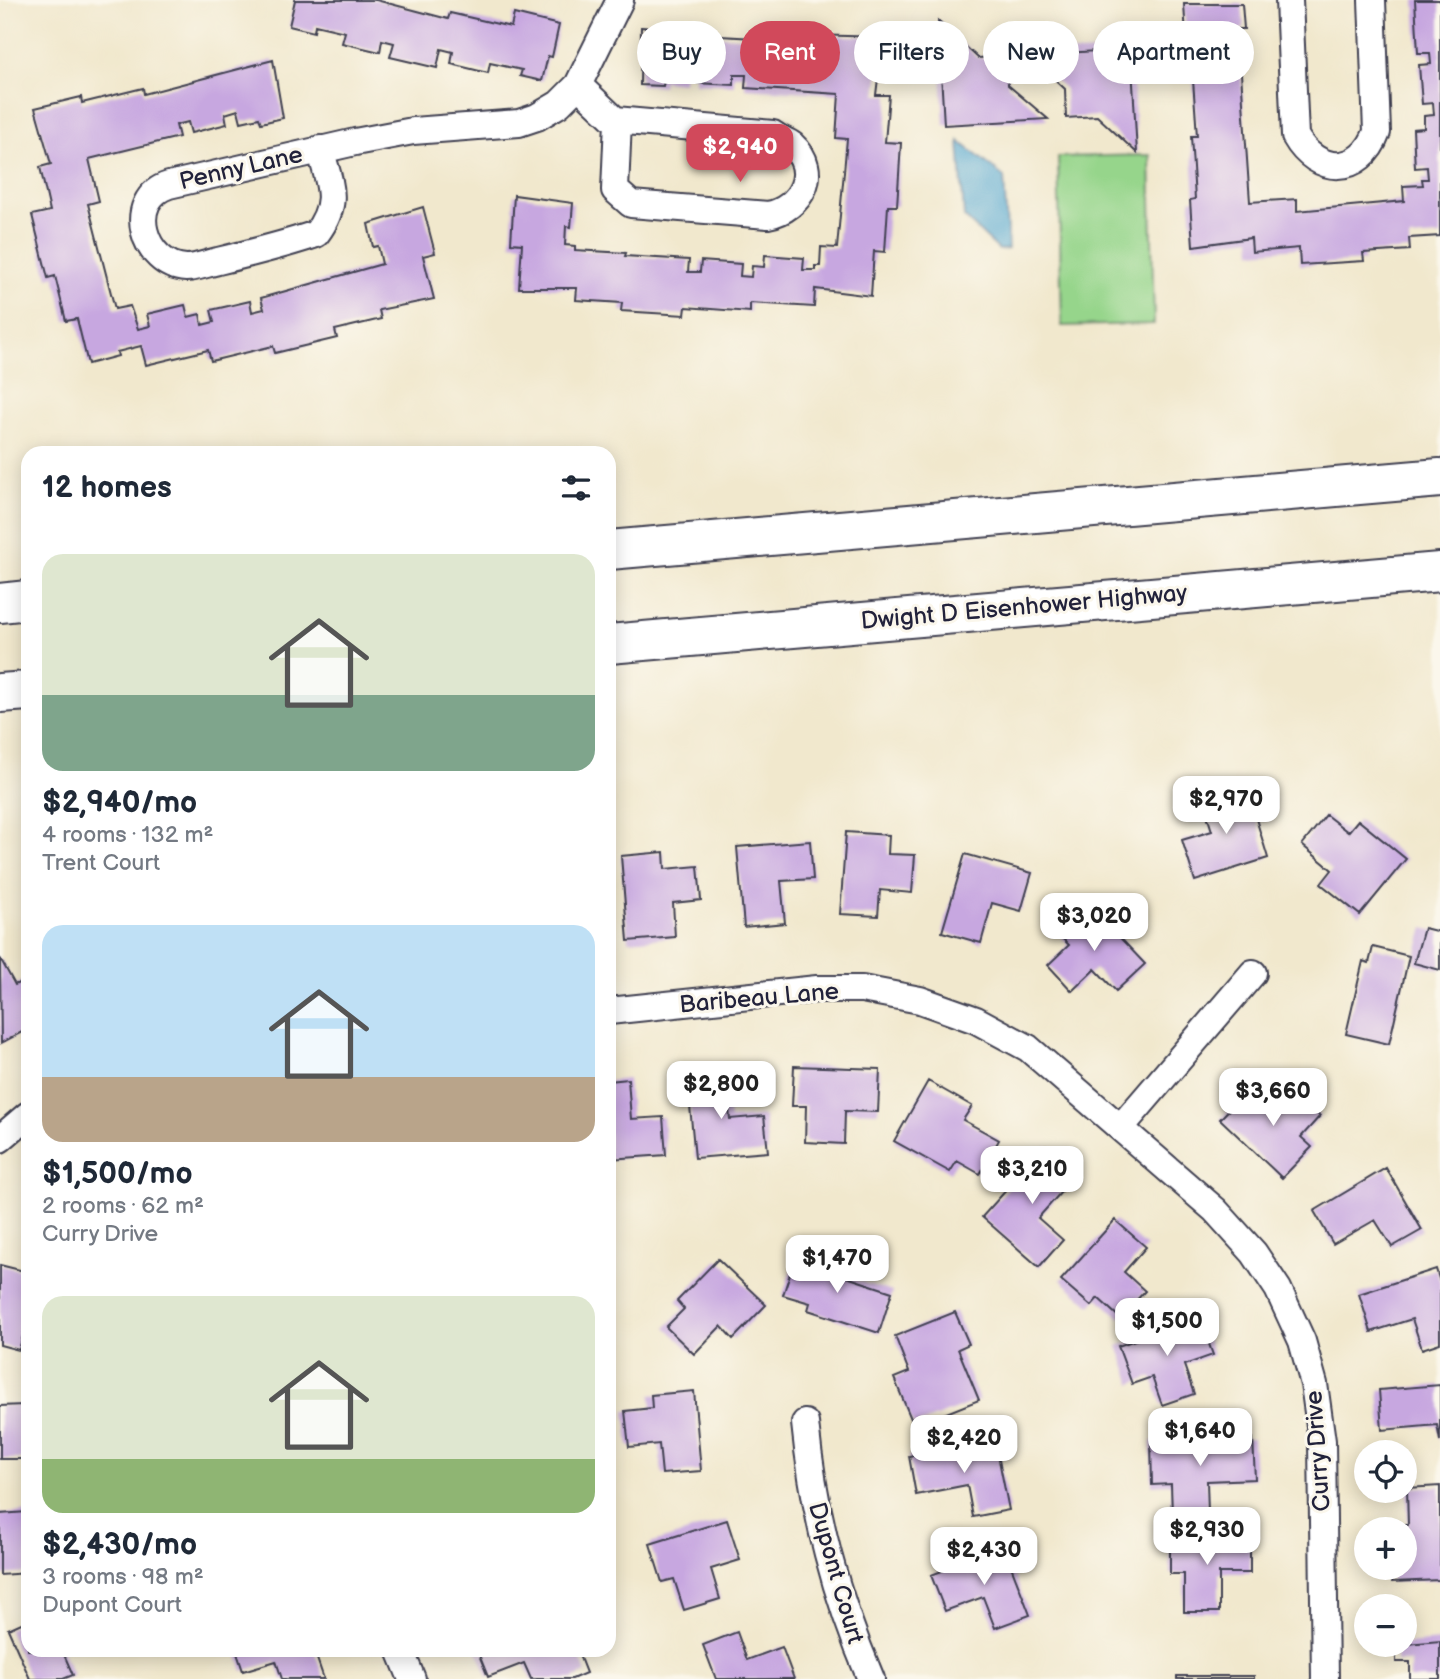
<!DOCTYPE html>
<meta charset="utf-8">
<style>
:root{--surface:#fff;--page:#f6f6f7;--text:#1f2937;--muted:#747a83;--accent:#d1495b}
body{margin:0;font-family:"Balsamiq Sans",sans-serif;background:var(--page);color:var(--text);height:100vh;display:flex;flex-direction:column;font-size:26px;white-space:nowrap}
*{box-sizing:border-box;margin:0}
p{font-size:23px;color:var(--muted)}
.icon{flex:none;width:38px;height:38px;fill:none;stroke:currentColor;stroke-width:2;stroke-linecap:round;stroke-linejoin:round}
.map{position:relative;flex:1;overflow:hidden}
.sheet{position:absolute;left:21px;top:446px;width:595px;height:1211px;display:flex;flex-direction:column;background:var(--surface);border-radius:21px;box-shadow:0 4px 18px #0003}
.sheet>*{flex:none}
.guide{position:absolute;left:637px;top:21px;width:665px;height:63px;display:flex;gap:14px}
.buttons{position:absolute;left:1354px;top:1440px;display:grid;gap:14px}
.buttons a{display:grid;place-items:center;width:63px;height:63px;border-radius:50%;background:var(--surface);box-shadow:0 4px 18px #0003;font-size:35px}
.price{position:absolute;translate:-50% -60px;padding:0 16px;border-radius:14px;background:#fff;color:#222;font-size:23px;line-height:46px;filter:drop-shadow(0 2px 4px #0008)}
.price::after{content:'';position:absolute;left:50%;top:42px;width:21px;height:16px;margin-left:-10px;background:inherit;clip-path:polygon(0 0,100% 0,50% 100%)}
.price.current{background:var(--accent);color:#fff}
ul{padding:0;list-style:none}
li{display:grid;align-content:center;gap:14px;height:371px;padding:0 21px}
li span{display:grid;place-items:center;height:217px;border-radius:21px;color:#555}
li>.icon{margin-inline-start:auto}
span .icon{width:126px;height:126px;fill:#fffc;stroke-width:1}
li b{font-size:30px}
h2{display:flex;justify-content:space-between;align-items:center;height:84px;padding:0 21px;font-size:30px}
.tag{padding:0 24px;border-radius:32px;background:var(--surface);box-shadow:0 4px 18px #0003;font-size:24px;line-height:63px}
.tag.current{background:var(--accent);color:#fff}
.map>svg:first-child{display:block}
</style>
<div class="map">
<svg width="1440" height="1679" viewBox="0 0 1440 1679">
<rect width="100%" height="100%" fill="#fbf7ec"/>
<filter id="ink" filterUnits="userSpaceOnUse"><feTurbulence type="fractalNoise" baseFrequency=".0143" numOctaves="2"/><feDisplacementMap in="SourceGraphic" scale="14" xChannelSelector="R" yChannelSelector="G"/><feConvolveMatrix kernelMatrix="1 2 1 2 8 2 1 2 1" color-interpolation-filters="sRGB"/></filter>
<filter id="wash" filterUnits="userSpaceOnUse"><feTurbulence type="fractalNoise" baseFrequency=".00686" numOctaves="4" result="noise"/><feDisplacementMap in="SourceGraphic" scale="28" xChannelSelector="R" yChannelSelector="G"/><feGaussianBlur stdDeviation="1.57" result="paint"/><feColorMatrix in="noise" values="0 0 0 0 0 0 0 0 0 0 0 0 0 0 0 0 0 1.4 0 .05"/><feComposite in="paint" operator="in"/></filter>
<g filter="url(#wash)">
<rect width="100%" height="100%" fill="#f1e8cd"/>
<path fill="#96d58b" stroke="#5c7c63" stroke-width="2" d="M 1150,155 L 1154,324 L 1062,326 L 1058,157 Z"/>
<path fill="#52a6ce" stroke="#3a6484" stroke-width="2" d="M 959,141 L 1004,177 L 1008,249 L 999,250 L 964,217 Z"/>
<g id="blocks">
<path fill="#c7a7e0" d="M 295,0 L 376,0 L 448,19 L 450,13 L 511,27 L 514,14 L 559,25 L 552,57 L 548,56 L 542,81 L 520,76 L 522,70 L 490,63 L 488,73 L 451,64 L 453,52 L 441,49 L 437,68 L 390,57 L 394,43 L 382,40 L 380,52 L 342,43 L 345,32 L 315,25 L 314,32 L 289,26 Z
M 1415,0 L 1440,0 L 1440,236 L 1409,238 L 1410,250 L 1363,253 L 1364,261 L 1300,265 L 1299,248 L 1252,252 L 1251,238 L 1193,246 L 1190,200 L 1195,199 L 1191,136 L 1197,136 L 1191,52 L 1187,52 L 1184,4 L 1242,4 L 1244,29 L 1238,29 L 1240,47 L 1228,48 L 1229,60 L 1240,59 L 1250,202 L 1297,199 L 1297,211 L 1404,201 L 1403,186 L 1423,185 L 1422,179 L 1428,179 L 1427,167 L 1415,168 L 1413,129 L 1424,128 L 1424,116 L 1434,115 L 1433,103 L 1422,104 L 1419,65 L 1431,64 L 1430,53 L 1418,53 Z
M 938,21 L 978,58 L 1007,56 L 1008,85 L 1048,119 L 944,125 Z
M 641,27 L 687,30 L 686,34 L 773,39 L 773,34 L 883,37 L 876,95 L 889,95 L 885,142 L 901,143 L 897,206 L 888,206 L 885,252 L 874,251 L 871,296 L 815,289 L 814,307 L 750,303 L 750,312 L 686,307 L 685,315 L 621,311 L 622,303 L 576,300 L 577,288 L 519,288 L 522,244 L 511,243 L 514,195 L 573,203 L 571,227 L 566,226 L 565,245 L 575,246 L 575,250 L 626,253 L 625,256 L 689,260 L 688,272 L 700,272 L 701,261 L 741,264 L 740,276 L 751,277 L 752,266 L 764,267 L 765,255 L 804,258 L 803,270 L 815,270 L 815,266 L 820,266 L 821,247 L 837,248 L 847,139 L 836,138 L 839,94 L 745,88 L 746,75 L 734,75 L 734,85 L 695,83 L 695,72 L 684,72 L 683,83 L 664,81 L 663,86 L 640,85 Z
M 1131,49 L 1137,153 L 1097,116 L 1066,118 L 1065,89 L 1029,55 Z
M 273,60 L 283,118 L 261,123 L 259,118 L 241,122 L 238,110 L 225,114 L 227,124 L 191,133 L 188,122 L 176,125 L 179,137 L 89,159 L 99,201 L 88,204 L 115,309 L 130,306 L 138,329 L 150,326 L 147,314 L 185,305 L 188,317 L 200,314 L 202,325 L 214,322 L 211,310 L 250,301 L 252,312 L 264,309 L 261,298 L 382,264 L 378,246 L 373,247 L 368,224 L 423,207 L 435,253 L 423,256 L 434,299 L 379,310 L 381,319 L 335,330 L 337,338 L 275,353 L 273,346 L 211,361 L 208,350 L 146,365 L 141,346 L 117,352 L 118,356 L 88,364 L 77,319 L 66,321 L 55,276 L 48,278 L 32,215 L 50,211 L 40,167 L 51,164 L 35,108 L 81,97 L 82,103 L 143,88 L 144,94 Z
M 1246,786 L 1268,858 L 1195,881 L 1182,840 L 1212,831 L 1202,799 Z
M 1326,815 L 1348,832 L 1358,820 L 1406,859 L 1360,915 L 1321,884 L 1332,870 L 1302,845 Z
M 846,832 L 889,835 L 888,854 L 915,855 L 912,893 L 880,890 L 878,916 L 840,914 Z
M 810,841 L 813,879 L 781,881 L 785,923 L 744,927 L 737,847 Z
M 664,852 L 665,869 L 698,866 L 701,900 L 673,903 L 675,937 L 628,941 L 621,856 Z
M 965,854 L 1032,873 L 1021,911 L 992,903 L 981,943 L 942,932 Z
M 609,902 L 614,938 L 609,938 Z
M 1089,905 L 1145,964 L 1116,991 L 1095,969 L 1072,991 L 1048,965 L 1069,945 L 1058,934 Z
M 1424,928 L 1440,932 L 1440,970 L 1414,963 Z
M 1373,947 L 1409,956 L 1389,1044 L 1346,1034 L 1363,961 L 1369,963 Z
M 0,958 L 15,985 L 28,978 L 28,1029 L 1,1043 Z
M 794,1066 L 880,1069 L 878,1112 L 845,1111 L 844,1144 L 805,1142 L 806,1106 L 792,1106 Z
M 725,1072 L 730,1119 L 764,1116 L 768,1152 L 695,1158 L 687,1075 Z
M 628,1079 L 631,1119 L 663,1117 L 666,1155 L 609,1159 L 609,1081 Z
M 928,1081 L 972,1106 L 963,1120 L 999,1140 L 980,1174 L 957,1161 L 950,1172 L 894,1141 Z
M 1250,1088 L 1273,1109 L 1292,1089 L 1320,1116 L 1301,1137 L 1312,1147 L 1282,1178 L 1220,1119 Z
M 1046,1146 L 1078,1173 L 1038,1218 L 1063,1240 L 1039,1267 L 982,1217 Z
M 1386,1168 L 1422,1230 L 1392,1247 L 1375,1220 L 1333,1244 L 1314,1211 Z
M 1115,1220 L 1146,1247 L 1124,1272 L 1145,1291 L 1120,1318 L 1098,1298 L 1091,1306 L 1061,1280 Z
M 797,1252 L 819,1259 L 816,1267 L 892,1292 L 879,1333 L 808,1310 L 810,1303 L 783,1295 Z
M 718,1259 L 766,1305 L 733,1339 L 721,1326 L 694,1354 L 666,1327 L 684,1309 L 677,1301 Z
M 0,1265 L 28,1272 L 28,1333 L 24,1332 L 19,1350 L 0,1345 Z
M 1436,1269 L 1440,1282 L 1440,1343 L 1422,1349 L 1412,1319 L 1371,1332 L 1359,1294 Z
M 955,1312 L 969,1344 L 958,1349 L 979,1400 L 914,1426 L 894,1378 L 909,1372 L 895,1336 Z
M 1199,1317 L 1213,1355 L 1184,1365 L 1194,1394 L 1162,1405 L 1152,1377 L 1132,1384 L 1118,1346 Z
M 1440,1385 L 1440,1441 L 1437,1425 L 1382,1430 L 1379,1390 Z
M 694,1391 L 701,1471 L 662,1474 L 659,1444 L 629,1447 L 625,1411 L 652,1408 L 651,1395 Z
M 23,1405 L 24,1459 L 0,1459 L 0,1406 Z
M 1253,1438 L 1255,1479 L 1207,1481 L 1208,1513 L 1172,1514 L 1171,1484 L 1152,1485 L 1151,1441 Z
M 995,1440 L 1009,1510 L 973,1517 L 967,1485 L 916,1495 L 909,1456 Z
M 1440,1486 L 1440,1580 L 1392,1582 L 1392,1568 L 1405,1568 L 1405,1530 L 1390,1530 L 1390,1525 L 1408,1525 L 1407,1488 Z
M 27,1512 L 28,1573 L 0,1575 L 0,1514 Z
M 727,1520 L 740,1560 L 711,1569 L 720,1599 L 684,1610 L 674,1579 L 662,1582 L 650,1544 Z
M 1170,1536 L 1250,1536 L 1250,1573 L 1219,1573 L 1219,1612 L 1184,1612 L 1184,1574 L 1170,1574 Z
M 1004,1548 L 1030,1615 L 995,1628 L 983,1597 L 945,1611 L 931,1575 Z
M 28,1620 L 28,1650 L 62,1650 L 73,1675 L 63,1679 L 30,1679 L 8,1629 Z
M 737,1632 L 747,1660 L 782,1647 L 794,1679 L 716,1679 L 703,1645 Z
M 1440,1641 L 1440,1679 L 1410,1679 L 1410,1662 L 1396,1662 L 1396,1645 Z
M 236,1650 L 314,1650 L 324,1679 L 282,1679 L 276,1661 L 243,1671 Z
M 477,1650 L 577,1650 L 586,1673 L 572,1679 L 531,1679 L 524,1663 L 488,1677 Z
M 1177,1676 L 1254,1676 L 1254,1679 L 1177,1679 Z"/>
</g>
</g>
<g filter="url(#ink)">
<use href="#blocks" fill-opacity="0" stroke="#414051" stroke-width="2"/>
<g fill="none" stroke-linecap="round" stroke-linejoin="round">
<defs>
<path id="minor" d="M 1289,0 L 1295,136 C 1317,175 1361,176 1377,132 L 1372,0
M 578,85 L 615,120 L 773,134 C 779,139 787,141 792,145 C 821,171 801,209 768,215 L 631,204 L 615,190 L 618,121
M 320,149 C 330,185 340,202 316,234 C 284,245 251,253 218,261 C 208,263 196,268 186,268 C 143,266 124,199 169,185 L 355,142 L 413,131 L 519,123 L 537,117 L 559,104 L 578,85 L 620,0
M 609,1011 L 817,989 L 862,989 L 920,1000 L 976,1020 L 1028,1048 L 1215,1210 L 1254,1253 L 1278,1289 L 1302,1341 L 1314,1384 L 1322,1441 L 1325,1679
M 1121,1127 L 1253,973
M 0,1139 L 28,1115
M 805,1423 C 814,1514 835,1595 871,1679
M 400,1650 L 412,1679"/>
<path id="motorway" d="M 609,550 L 1440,478
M 0,603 L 28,600
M 609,644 L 1440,572
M 0,693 L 28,691"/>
</defs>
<use href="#minor" stroke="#414051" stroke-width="30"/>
<use href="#motorway" stroke="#414051" stroke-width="42"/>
<use href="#minor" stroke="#fff" stroke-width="26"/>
<use href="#motorway" stroke="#fff" stroke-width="38"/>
</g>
</g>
<g text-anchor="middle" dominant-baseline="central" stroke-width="6" stroke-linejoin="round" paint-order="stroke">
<g font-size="24" fill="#22223b" stroke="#fbf7ec">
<text transform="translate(241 168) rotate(-13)">Penny Lane</text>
<text transform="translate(1024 607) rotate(-5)">Dwight D Eisenhower Highway</text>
<text transform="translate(759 998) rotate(-5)">Baribeau Lane</text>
<text transform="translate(1318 1451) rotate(-94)">Curry Drive</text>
<text transform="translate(836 1573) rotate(74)">Dupont Court</text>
</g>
</g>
</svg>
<div class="buttons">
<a><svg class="icon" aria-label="locate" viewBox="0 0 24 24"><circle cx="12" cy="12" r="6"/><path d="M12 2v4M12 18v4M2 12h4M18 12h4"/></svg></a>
<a>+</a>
<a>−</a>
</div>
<b class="price current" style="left:740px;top:184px">$2,940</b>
<b class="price" style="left:1226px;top:836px">$2,970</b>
<b class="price" style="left:1094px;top:953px">$3,020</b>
<b class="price" style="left:721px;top:1121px">$2,800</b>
<b class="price" style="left:1273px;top:1128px">$3,660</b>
<b class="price" style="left:1032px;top:1206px">$3,210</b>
<b class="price" style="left:837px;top:1295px">$1,470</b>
<b class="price" style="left:1167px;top:1358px">$1,500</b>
<b class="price" style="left:1200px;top:1468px">$1,640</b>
<b class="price" style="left:964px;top:1475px">$2,420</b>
<b class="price" style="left:1207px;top:1567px">$2,930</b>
<b class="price" style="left:984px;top:1587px">$2,430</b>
<div class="guide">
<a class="tag">Buy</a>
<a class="tag current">Rent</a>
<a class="tag">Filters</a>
<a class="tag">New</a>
<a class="tag">Apartment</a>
</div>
<section class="sheet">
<h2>12 homes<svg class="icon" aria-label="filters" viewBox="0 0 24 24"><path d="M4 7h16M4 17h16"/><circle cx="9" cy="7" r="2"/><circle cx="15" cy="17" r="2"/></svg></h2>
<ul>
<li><span style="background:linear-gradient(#dfe7d0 65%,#7fa58c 0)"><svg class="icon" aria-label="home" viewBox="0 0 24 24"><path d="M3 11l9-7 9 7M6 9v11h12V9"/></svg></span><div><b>$2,940/mo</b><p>4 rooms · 132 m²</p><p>Trent Court</p></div></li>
<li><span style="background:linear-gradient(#bfe0f5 70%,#b9a48a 0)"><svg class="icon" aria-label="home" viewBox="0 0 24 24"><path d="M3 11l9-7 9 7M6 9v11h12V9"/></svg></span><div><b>$1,500/mo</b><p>2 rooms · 62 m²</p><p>Curry Drive</p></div></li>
<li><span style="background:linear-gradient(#dfe7d0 75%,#8fb573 0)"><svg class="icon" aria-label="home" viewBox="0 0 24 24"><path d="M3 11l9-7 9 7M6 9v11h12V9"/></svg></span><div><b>$2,430/mo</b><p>3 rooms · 98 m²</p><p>Dupont Court</p></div></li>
</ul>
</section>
</div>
